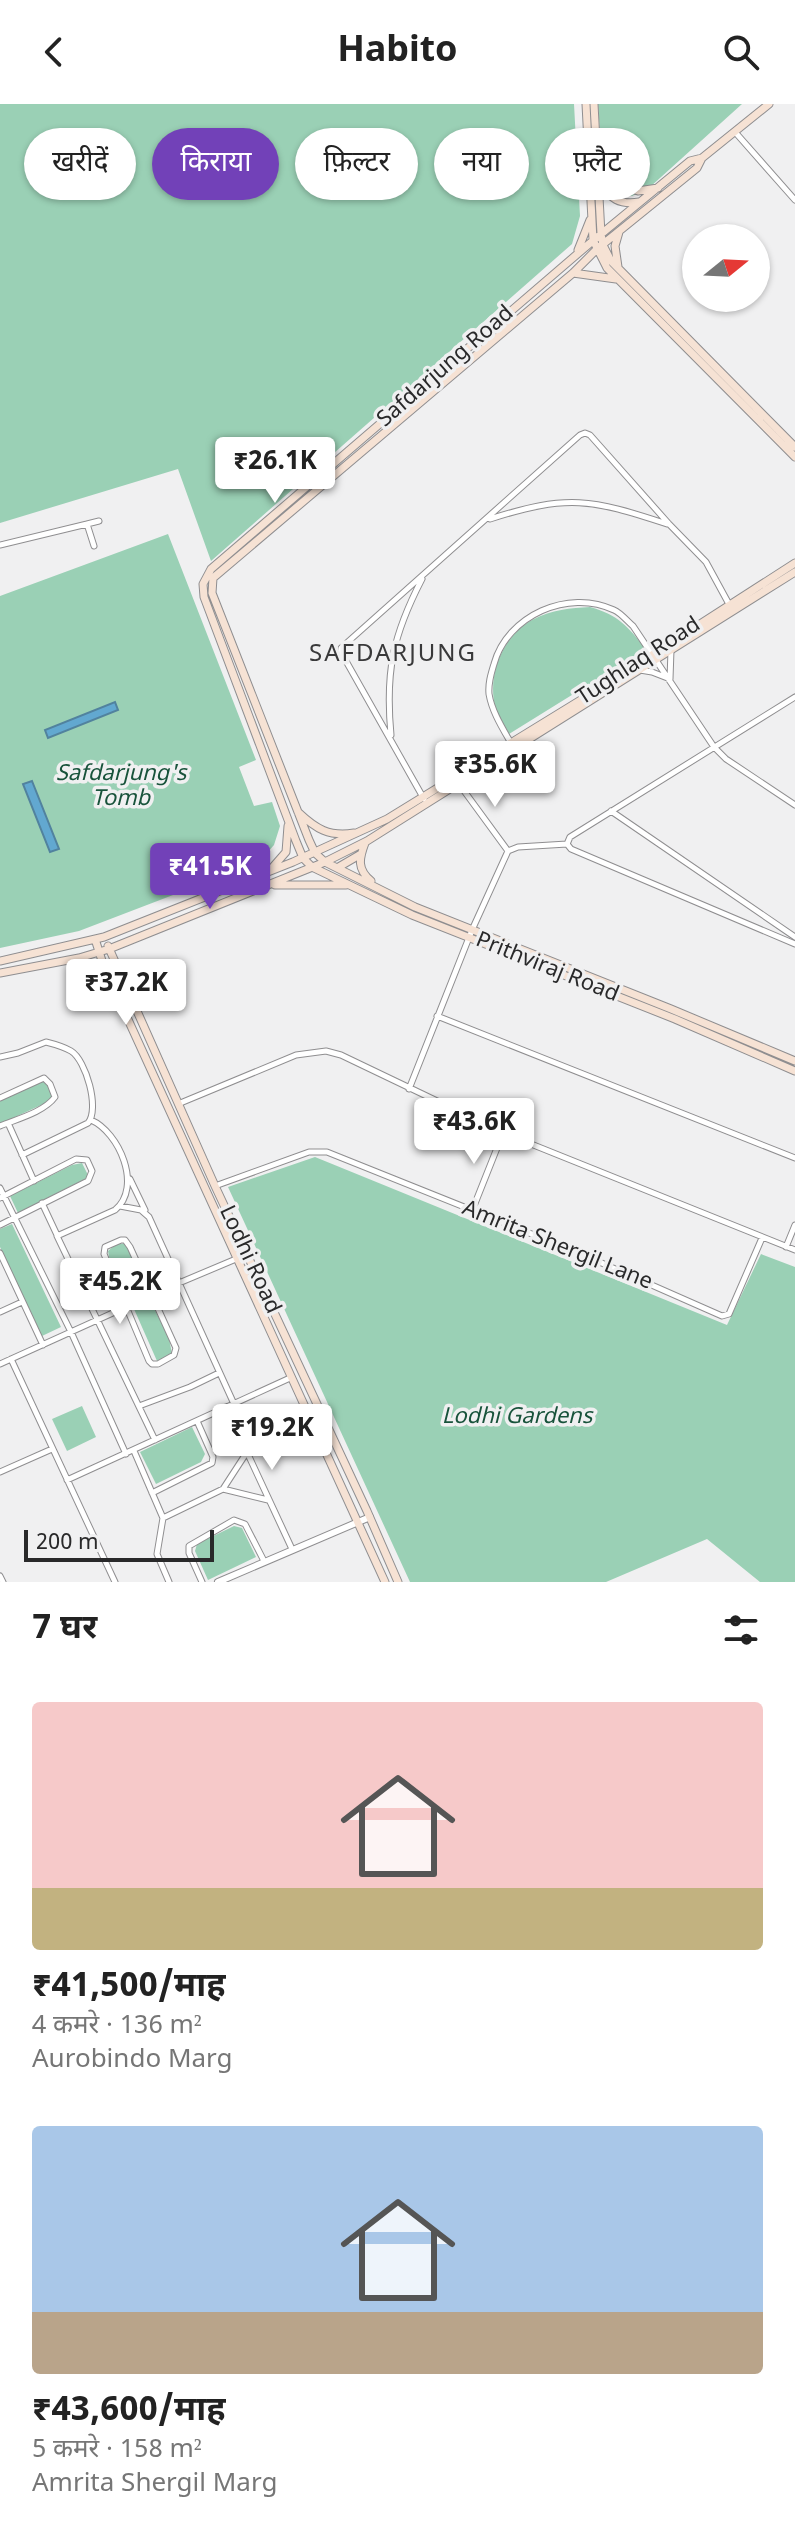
<!DOCTYPE html>
<html lang="hi">
<meta charset="utf-8">
<style>
:root{--surface:#fff;--page:#f2f2f2;--text:#222;--muted:#767676;--accent:#7241b8}
body{margin:0;font-family:Georgia,"Noto Sans Devanagari",serif;background:var(--page);color:var(--text);height:100vh;display:flex;flex-direction:column;font-size:30px;white-space:nowrap}
*{box-sizing:border-box;margin:0}
p{font-size:26px;color:var(--muted)}
.icon{flex:none;width:44px;height:44px;fill:none;stroke:currentColor;stroke-width:2;stroke-linecap:round;stroke-linejoin:round}
.map{position:relative;height:1478px;overflow:hidden}
.panel{display:flex;flex-direction:column;background:var(--surface);flex:1}
.panel>*{flex:none}
.top-card{position:absolute;left:24px;top:24px;width:748px;height:72px;display:flex;gap:16px}
.needle{width:52px;rotate:72deg}
.buttons{position:absolute;left:682px;top:120px;display:grid;gap:16px}
.buttons a{display:grid;place-items:center;width:88px;height:88px;border-radius:50%;background:var(--surface);box-shadow:0 2px 6px #0004;font-size:40px}
.scale{position:absolute;left:24px;bottom:20px;width:190px;box-sizing:border-box;padding-left:8px;border:4px solid #29292a;border-top:0;font-size:22px;line-height:28px;white-space:nowrap;color:#29292a;-webkit-text-stroke:6px #f0f0f1;paint-order:stroke}
.price{position:absolute;translate:-50% -68px;padding:0 18px;border-radius:8px;background:#fff;color:#222;font-size:26px;line-height:52px;filter:drop-shadow(0 2px 4px #0008)}
.price::after{content:'';position:absolute;left:50%;top:48px;width:24px;height:18px;margin-left:-12px;background:inherit;clip-path:polygon(0 0,100% 0,50% 100%)}
.price.selected{background:var(--accent);color:#fff}
ul{padding:0;list-style:none}
li{display:grid;align-content:center;gap:16px;height:424px;padding:0 32px}
li span{display:grid;place-items:center;height:248px;border-radius:8px;color:#555}
li>.icon{margin-inline-start:auto}
span .icon{width:144px;height:144px;fill:#fffc;stroke-width:1}
li b{font-size:34px}
h2{display:flex;justify-content:space-between;align-items:center;height:96px;padding:0 32px;font-size:34px}
.tag{padding:0 28px;border-radius:36px;background:var(--surface);box-shadow:0 2px 6px #0004;font-size:28px;line-height:72px}
.tag.selected{background:var(--accent);color:#fff}
header{display:flex;justify-content:space-between;align-items:center;height:104px;padding:0 32px;background:var(--surface);font-size:36px;font-weight:700}
.map>svg:first-child{display:block}
</style>
<header><svg class="icon" aria-label="back" viewBox="0 0 24 24"><path d="M15 5l-7 7 7 7"/></svg>Habito<svg class="icon" aria-label="search" viewBox="0 0 24 24"><circle cx="10" cy="10" r="6"/><path d="M15 15l6 6"/></svg></header>
<div class="map">
<svg width="795" height="1478" viewBox="0 0 795 1478">
<rect width="100%" height="100%" fill="#f0f0f1"/>
<path fill="#9ad0b5" d="M 0,0 L 574,0 L 580,112 L 572,140 L 211,457 L 178,365 L 0,419 Z
M 598,0 L 742,0 L 650,83 L 632,92 L 615,89 L 603,74 Z
M 168,430 L 256,656 L 239,663 L 254,702 L 272,698 L 280,722 L 274,741 L 259,758 L 79,827 L 0,844 L 0,492 Z
M 590,503 C 619,511 627,522 646,545 L 509,630 C 505,621 498,612 495,602 C 487,569 504,530 534,515 C 551,506 571,504 590,503 Z
M 42,976 L 50,984 L 52,996 L 0,1020 L 0,995 Z
M 315,1053 L 727,1221 L 761,1150 L 795,1163 L 795,1478 L 760,1478 L 707,1435 L 606,1478 L 410,1478 L 228,1083 Z
M 82,1059 L 89,1073 L 18,1109 L 10,1092 L 72,1061 Z
M 12,1120 L 61,1223 L 42,1232 L 0,1143 L 0,1125 Z
M 125,1139 L 148,1189 L 128,1196 L 109,1153 L 108,1147 L 115,1141 Z
M 150,1196 L 169,1234 L 172,1250 L 157,1257 L 134,1205 L 138,1200 Z
M 82,1302 L 96,1333 L 67,1347 L 52,1315 Z
M 192,1323 L 205,1350 L 201,1358 L 156,1380 L 140,1348 Z
M 234,1422 L 242,1424 L 256,1453 L 208,1476 L 195,1447 L 197,1440 Z"/>
<path fill="#62a8d0" stroke="#51829e" stroke-width="2" d="M 115,598 L 118,606 L 48,634 L 45,626 Z
M 32,677 L 59,745 L 50,748 L 23,680 Z"/>
<g fill="none" stroke-linecap="round" stroke-linejoin="round">
<defs>
<path id="minor" d="M 735,28 L 795,96
M 490,415 C 568,390 591,395 667,420
M 87,420 L 99,417
M 0,441 L 87,420 L 94,442
M 640,566 L 652,568 L 670,575 L 671,546
M 795,593 L 570,733 L 567,740 L 571,745 L 795,840
M 391,631 C 385,567 393,531 422,475
M 512,641 C 503,625 492,608 489,590 C 488,579 491,570 494,560 C 507,512 568,484 614,506 C 621,509 627,517 633,522 L 714,643 L 726,655 L 795,701
M 459,680 L 508,747
M 424,695 L 342,550 L 341,544 L 580,331 L 585,329 L 590,331 L 669,420 L 706,458 L 730,502
M 611,707 L 795,833
M 437,912 L 795,1054
M 0,953 L 18,949 L 46,938 C 54,940 64,943 71,947 C 86,956 100,1005 88,1019 L 22,1051
M 409,985 L 472,826 L 508,747 L 518,743 L 567,740
M 0,994 L 44,974 L 50,980 L 55,993 C 44,1008 17,1015 0,1022
M 178,1000 L 296,951 L 326,947 L 341,951 L 506,1030 L 795,1146
M 91,1016 C 119,1028 143,1083 115,1106 L 57,1132 L 155,1336
M 8,1019 L 34,1077
M 130,1075 L 145,1106
M 215,1082 L 309,1048 L 327,1048 L 579,1149 L 722,1212 L 729,1210 L 762,1134
M 0,1084 L 71,1228 L 126,1350
M 0,1094 L 76,1055 L 87,1056 L 92,1067 L 88,1077 L 0,1121
M 42,1099 L 57,1131
M 120,1102 L 141,1106 L 149,1113 L 234,1300
M 472,1107 L 503,1029
M 121,1136 L 125,1136 L 130,1143 L 176,1244 L 174,1251 L 158,1260 L 152,1260 L 149,1257 L 104,1150 L 105,1143 Z
M 786,1143 L 795,1121
M 0,1149 L 43,1241
M 0,1208 L 22,1198
M 11,1255 L 115,1478
M 0,1260 L 179,1179 L 236,1155
M 139,1302 L 190,1283 L 219,1269
M 226,1303 L 292,1445
M 134,1347 L 163,1414 L 157,1450 L 169,1478
M 0,1368 L 52,1345
M 67,1376 L 290,1274
M 223,1385 L 247,1348
M 152,1389 L 212,1359 L 213,1353 L 197,1317
M 163,1414 L 223,1385 L 268,1396
M 0,1472 L 3,1478
M 202,1478 L 189,1449 L 189,1442 L 234,1416 L 245,1420 L 264,1457"/>
<path id="tertiary" d="M 218,1478 L 370,1413"/>
<path id="secondary" d="M 586,0 L 593,136 L 607,164 L 795,353
M 594,0 L 601,130 L 603,141 L 611,157 L 795,343
M 769,0 L 702,54 L 690,57 L 589,140 L 211,465 L 203,480 L 204,493 L 296,737 L 303,754 L 312,763 L 412,811 L 675,915 L 795,967
M 598,51 L 607,60 L 621,82 L 638,87 L 658,84
M 702,54 L 697,64 L 597,145 L 573,169 L 213,474 L 212,489 L 309,736 L 315,749 L 325,758 L 415,803 L 671,905 L 795,957
M 601,78 C 609,95 620,101 639,98
M 578,146 L 590,116
M 618,163 L 615,142 L 619,128
M 573,169 L 616,175
M 298,708 C 316,725 329,733 354,729
M 365,739 C 359,755 357,765 371,777
M 272,764 L 286,748 L 288,722
M 337,764 L 361,750
M 275,781 L 346,781
M 95,835 L 104,863 L 385,1478
M 108,842 L 215,1082 L 367,1407 L 398,1478
M 0,857 L 104,833 L 293,758 L 387,715 L 610,578 L 795,459
M 0,869 L 79,854 L 109,845 L 325,758 L 367,737 L 795,468"/>
</defs>
<use href="#minor" stroke="#8f8e90" stroke-width="7"/>
<use href="#tertiary" stroke="#8f8e90" stroke-width="8"/>
<use href="#secondary" stroke="#8f8e90" stroke-width="9"/>
<use href="#minor" stroke="#fff" stroke-width="5"/>
<use href="#tertiary" stroke="#fff" stroke-width="6"/>
<use href="#secondary" stroke="#f6e2d4" stroke-width="7"/>
</g>
<g text-anchor="middle" dominant-baseline="central" stroke-width="7" stroke-linejoin="round" paint-order="stroke">
<g font-size="22" fill="#29292a" stroke="#f0f0f1">
<text transform="translate(446 263) rotate(-41)">Safdarjung Road</text>
<text transform="translate(639 558) rotate(-33)">Tughlaq Road</text>
<text transform="translate(547 864) rotate(22)">Prithviraj Road</text>
<text transform="translate(557 1142) rotate(22)">Amrita Shergil Lane</text>
<text transform="translate(249 1156) rotate(65)">Lodhi Road</text>
</g>
<g font-size="22" font-style="italic" fill="#18533b" stroke="#f0f0f1">
<text x="121" y="670">Safdarjung's<tspan x="121" dy="25">Tomb</tspan></text>
<text x="517" y="1313">Lodhi Gardens</text>
</g>
<g font-size="24" letter-spacing="2" fill="#39393a" stroke="#f0f0f1">
<text x="393" y="551">SAFDARJUNG</text>
</g>
</g>
</svg>
<div class="buttons">
<a><svg class="needle" viewBox="-14 -14 28 28"><path d="M0-13l5 13h-10z" fill="#e53935"/><path d="M0 13l5-13h-10z" fill="#767676"/></svg></a>
</div>
<div class="scale">200 m</div>
<b class="price" style="left:275px;top:401px">₹26.1K</b>
<b class="price" style="left:495px;top:705px">₹35.6K</b>
<b class="price selected" style="left:210px;top:807px">₹41.5K</b>
<b class="price" style="left:126px;top:923px">₹37.2K</b>
<b class="price" style="left:474px;top:1062px">₹43.6K</b>
<b class="price" style="left:120px;top:1222px">₹45.2K</b>
<b class="price" style="left:272px;top:1368px">₹19.2K</b>
<div class="top-card">
<a class="tag">खरीदें</a>
<a class="tag selected">किराया</a>
<a class="tag">फ़िल्टर</a>
<a class="tag">नया</a>
<a class="tag">फ़्लैट</a>
</div>
</div>
<section class="panel">
<h2>7 घर<svg class="icon" aria-label="filters" viewBox="0 0 24 24"><path d="M4 7h16M4 17h16"/><circle cx="9" cy="7" r="2"/><circle cx="15" cy="17" r="2"/></svg></h2>
<ul>
<li><span style="background:linear-gradient(#f6c9c9 75%,#c2b280 0)"><svg class="icon" aria-label="home" viewBox="0 0 24 24"><path d="M3 11l9-7 9 7M6 9v11h12V9"/></svg></span><div><b>₹41,500/माह</b><p>4 कमरे · 136 m²</p><p>Aurobindo Marg</p></div></li>
<li><span style="background:linear-gradient(#a9c7e8 75%,#b9a48a 0)"><svg class="icon" aria-label="home" viewBox="0 0 24 24"><path d="M3 11l9-7 9 7M6 9v11h12V9"/></svg></span><div><b>₹43,600/माह</b><p>5 कमरे · 158 m²</p><p>Amrita Shergil Marg</p></div></li>
</ul>
</section>
